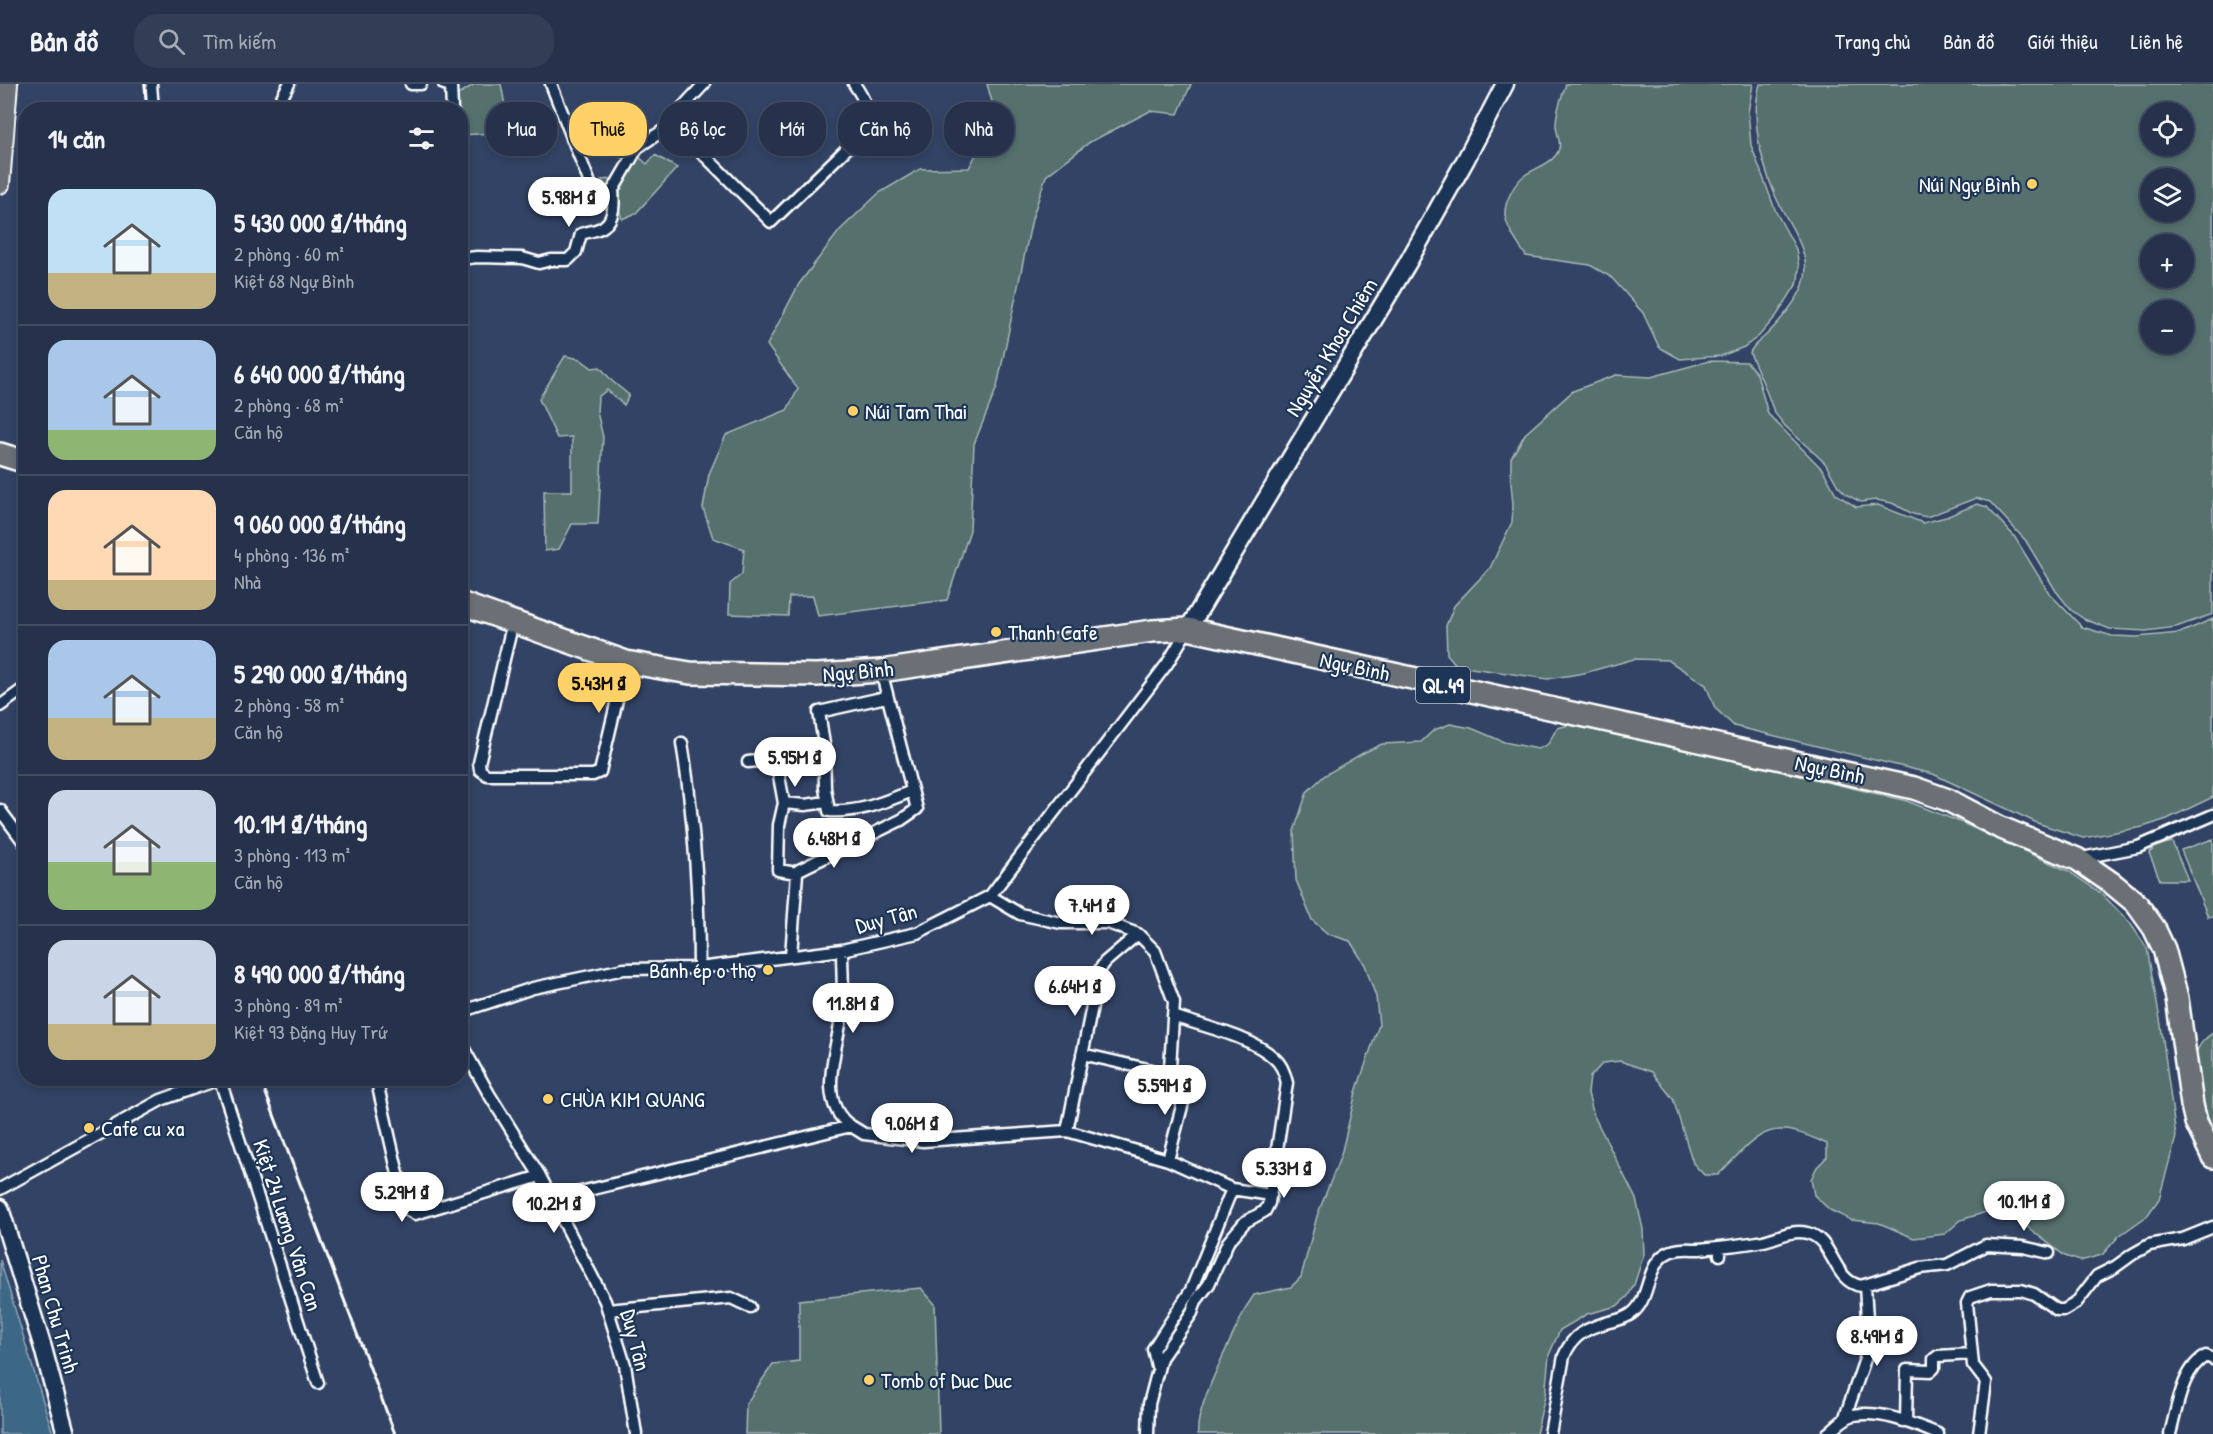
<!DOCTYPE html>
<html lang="vi">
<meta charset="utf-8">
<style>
:root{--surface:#26324c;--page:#323e56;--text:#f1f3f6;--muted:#a4aab5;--line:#424d64;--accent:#ffd166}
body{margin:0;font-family:"Patrick Hand",sans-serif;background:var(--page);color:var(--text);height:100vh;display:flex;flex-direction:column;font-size:22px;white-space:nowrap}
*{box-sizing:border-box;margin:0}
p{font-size:20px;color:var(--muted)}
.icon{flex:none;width:33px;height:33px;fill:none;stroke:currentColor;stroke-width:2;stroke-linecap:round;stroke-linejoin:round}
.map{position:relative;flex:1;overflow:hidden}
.drawer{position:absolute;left:18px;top:18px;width:450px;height:984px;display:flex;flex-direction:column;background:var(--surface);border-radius:24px;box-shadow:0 3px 9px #0003,0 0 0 2px var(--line)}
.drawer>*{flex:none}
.top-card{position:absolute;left:486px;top:18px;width:570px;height:54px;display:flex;gap:12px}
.tools{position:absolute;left:2140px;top:18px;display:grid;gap:12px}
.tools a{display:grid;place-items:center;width:54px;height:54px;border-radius:50%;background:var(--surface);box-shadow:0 3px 9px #0003,0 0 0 2px var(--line);font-size:30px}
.price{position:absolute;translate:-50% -51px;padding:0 14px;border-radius:21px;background:#fff;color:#222;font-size:20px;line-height:39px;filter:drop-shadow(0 2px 3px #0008)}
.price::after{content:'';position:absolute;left:50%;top:36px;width:18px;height:14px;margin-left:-9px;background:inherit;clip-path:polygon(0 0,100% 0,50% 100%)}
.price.on{background:var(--accent);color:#111}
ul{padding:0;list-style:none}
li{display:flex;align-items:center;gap:18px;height:150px;padding:0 30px}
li+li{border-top:2px solid var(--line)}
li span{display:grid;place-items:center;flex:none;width:168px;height:120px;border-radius:18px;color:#555}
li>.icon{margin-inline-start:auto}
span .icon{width:72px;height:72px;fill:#fffc;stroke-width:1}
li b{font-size:26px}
h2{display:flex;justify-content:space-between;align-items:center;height:72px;padding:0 30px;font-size:26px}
.pill{padding:0 21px;border-radius:24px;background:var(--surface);box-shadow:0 3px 9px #0003,0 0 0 2px var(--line);font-size:21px;line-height:54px}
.pill.on{background:var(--accent);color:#111}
header{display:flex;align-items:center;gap:36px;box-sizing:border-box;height:84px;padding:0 30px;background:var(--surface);border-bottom:2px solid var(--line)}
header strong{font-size:28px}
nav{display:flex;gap:33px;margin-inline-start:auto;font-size:21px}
.search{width:420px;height:54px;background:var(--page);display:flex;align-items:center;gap:15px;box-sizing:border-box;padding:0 21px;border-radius:24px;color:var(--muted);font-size:22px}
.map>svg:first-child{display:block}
</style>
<header>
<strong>Bản đồ</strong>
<div class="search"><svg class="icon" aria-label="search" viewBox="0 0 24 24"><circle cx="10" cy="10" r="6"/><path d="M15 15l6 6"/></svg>Tìm kiếm</div>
<nav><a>Trang chủ</a><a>Bản đồ</a><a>Giới thiệu</a><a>Liên hệ</a></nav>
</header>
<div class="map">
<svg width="2213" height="1350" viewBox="0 0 2213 1350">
<rect width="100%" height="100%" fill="#324365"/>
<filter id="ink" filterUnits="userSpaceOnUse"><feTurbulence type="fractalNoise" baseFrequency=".0167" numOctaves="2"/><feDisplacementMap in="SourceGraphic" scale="12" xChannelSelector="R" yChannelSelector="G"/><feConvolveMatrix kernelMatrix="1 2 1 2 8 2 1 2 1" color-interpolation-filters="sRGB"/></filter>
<g filter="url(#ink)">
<path fill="#54706d" stroke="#aab8b6" stroke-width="1.5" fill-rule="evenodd" d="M 475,0 L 501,0 L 510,48 L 461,51 L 460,26 L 450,25 L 447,17 Z
M 987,0 L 1191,0 L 1178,30 L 1150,27 L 1090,58 L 1046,92 L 1032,135 L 997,303 L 974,360 L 970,446 L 947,516 L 818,532 L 813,512 L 789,513 L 788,532 L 729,530 L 730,500 L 742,490 L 744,465 L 713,454 L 703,424 L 709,390 L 726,351 L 787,326 L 798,305 L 767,261 L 799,200 L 840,146 L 879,109 L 920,85 L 969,84 L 996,32 Z
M 1566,0 L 1753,0 L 1748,28 L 1751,61 L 1776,128 L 1796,165 L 1799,183 L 1798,198 L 1777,231 L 1759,252 L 1744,263 L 1721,272 L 1680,275 L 1659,263 L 1643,229 L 1611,193 L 1590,181 L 1526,172 C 1518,160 1507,145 1505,131 C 1504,118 1515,98 1525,91 C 1535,84 1549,81 1556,71 C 1564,60 1556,52 1556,40 C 1556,26 1562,13 1566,0 Z
M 1760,0 L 2213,0 L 2213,530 L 2176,543 L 2146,547 L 2110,545 L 2084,535 L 2071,526 L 2056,507 L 2026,457 L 1990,418 L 1976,414 L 1927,433 L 1913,430 L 1892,419 L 1876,416 L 1861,418 L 1847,411 L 1838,402 L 1825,379 L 1785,342 L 1774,328 L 1764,301 L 1750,269 C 1753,260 1759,258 1765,252 C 1777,241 1798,216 1803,201 C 1815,170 1786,138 1775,111 C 1761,76 1750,37 1760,0 ZM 2151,28 L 2184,28 L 2184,62 L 2151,62 ZM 2151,94 L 2184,94 L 2184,128 L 2151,128 ZM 2151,160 L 2184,160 L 2184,194 L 2151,194 ZM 2151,226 L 2184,226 L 2184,260 L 2151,260 Z
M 655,71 L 677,84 L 636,129 L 622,135 L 614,110 L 601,96 L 615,95 L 627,79 L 639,73 L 647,80 Z
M 565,272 L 580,275 L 592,284 L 600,283 L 612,297 L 629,311 L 624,321 L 607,306 L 598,313 L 597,328 L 603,353 L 598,440 L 572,440 L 559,465 L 545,467 L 544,407 L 572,407 L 572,353 L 557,354 L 539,315 Z
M 1709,277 L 1747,278 L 1757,290 L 1768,330 L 1823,386 L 1836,410 L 1856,423 L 1878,421 L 1923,439 L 1946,433 L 1977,420 L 1987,423 L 2014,452 L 2049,509 L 2082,543 L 2112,552 L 2137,553 L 2180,549 L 2213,535 L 2213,713 L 2167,735 L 2143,743 L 2083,754 L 2037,739 L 1933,690 L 1734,642 L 1715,624 L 1706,601 L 1668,576 L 1634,575 L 1584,589 L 1548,595 L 1457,582 L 1447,570 L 1446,542 L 1454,522 L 1490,484 L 1512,438 L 1513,421 L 1511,399 L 1511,374 L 1525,350 L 1573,307 L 1616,291 L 1651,293 Z
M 1450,640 L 1471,644 L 1504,658 L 1538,665 L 1548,660 L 1557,644 L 1570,641 L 1771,685 L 1907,717 L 1960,738 L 2068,787 L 2102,810 L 2130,839 L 2147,864 L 2161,941 L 2176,1053 L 2159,1115 L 2147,1132 L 2119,1152 L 2102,1171 L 2080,1177 L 2065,1172 L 2013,1132 L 1986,1128 L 1961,1136 L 1945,1150 L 1914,1154 L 1879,1139 L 1851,1136 L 1830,1126 L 1814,1111 L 1811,1095 L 1817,1083 L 1827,1073 L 1827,1060 C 1767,1031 1759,1050 1718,1091 L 1704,1091 L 1693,1079 L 1673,1015 L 1652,988 L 1620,977 L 1603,979 L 1590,993 L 1588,1009 L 1594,1032 L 1636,1115 L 1643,1145 L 1644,1170 L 1634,1201 L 1628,1212 L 1617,1222 L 1587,1230 L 1560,1246 L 1549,1271 L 1545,1312 L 1536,1350 L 1198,1350 C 1194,1325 1234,1250 1246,1223 L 1254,1211 L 1291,1203 L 1301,1193 L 1317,1132 L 1341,1071 L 1356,1008 L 1379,941 L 1376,913 L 1365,881 L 1350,857 L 1328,850 L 1312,836 L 1296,796 L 1294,747 L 1307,708 L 1325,691 L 1363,669 L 1382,660 L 1421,658 L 1434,646 Z
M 2213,755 L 2213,832 L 2208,833 L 2181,766 Z
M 2172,758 L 2188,796 L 2160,796 L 2149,769 L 2157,762 Z
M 2213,949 L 2213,1047 C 2206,1031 2193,988 2196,970 C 2198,961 2206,953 2213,949 Z
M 921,1204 L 935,1220 L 939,1350 L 745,1350 L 746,1320 L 773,1280 L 799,1277 L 799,1216 Z"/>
<path fill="#3e6785" stroke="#8ba4b6" stroke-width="1.5" d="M 0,1176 L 53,1350 L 0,1350 Z"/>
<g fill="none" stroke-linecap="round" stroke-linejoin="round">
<defs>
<path id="street" d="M 151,0 L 153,26
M 411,0 L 421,0
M 444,0 L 451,2 L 452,26
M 551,0 L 591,102 L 599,110 L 606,110 L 613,106 L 638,63 L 673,40 L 679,27 L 704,0
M 275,26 L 289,0
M 673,40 L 771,138 L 866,46 C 871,28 864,14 854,0
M 572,55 L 591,57 L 634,70
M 460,175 L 477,173 L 522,174 L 539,179 L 551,176 L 568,176 L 576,168 L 581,150 C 589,147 598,147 604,142 C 615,135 614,117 613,106
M 513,538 L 479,679 L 480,686 L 487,691 L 593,691 L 600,688 L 626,578
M 886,613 L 819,628 L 824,660 L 825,704 L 829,727 C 860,729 884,718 912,707
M 0,622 L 26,603
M 682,659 C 694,734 699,808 699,884
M 748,678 L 757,677 L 777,681 L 784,719 L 779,741 L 778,786 L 797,789
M 784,719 L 805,721 L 827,718
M 0,726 L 26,761
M 2077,775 L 2138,763 L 2213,731
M 990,812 L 1020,830 L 1061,839 L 1108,839 L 1138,850 L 1155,867 L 1174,918 L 1170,984 L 1165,989 L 1082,970
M 842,866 C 842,887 844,907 842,927 C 839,961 814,1018 851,1042
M 791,872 L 797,789 L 799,786 L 901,736 L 917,725 L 881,587
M 460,928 L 533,904 L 624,885 L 699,884 L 842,866 L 917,849 L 990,812 L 1167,580 L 1188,545
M 460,958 L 489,1010 L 540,1092 L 605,1217 L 625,1281 L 636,1350
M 376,994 L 406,1125 L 415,1130 L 540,1092
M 220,996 L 318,1299
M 1067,1047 L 1099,887 L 1105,878 L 1138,850
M 1168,1076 L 1188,999 L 1170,984
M 0,1105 L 161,1016 L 223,994
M 552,1115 L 851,1042 L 864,1050 L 923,1057 L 1067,1047 L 1168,1076 L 1232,1105 L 1271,1111
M 1720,1170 L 1720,1171
M 608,1226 L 731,1214 L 750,1223
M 1157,1282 L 1153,1265 L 1191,1206 L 1232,1105
M 1844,1336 L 1865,1275 L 1868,1253 L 1865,1201
M 1906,1338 L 1907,1286 L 1931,1287 L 1934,1284 L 1934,1275 L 1938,1272 L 1972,1270
M 1148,1350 L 1149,1320 L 1161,1274 L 1192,1229 L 1196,1217 L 1209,1200 L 1228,1158 L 1245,1138 L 1265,1127 L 1269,1119 L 1287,999 C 1285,990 1282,980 1274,974 C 1253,953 1201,942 1173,932
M 1550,1350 L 1564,1272 C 1573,1250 1587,1244 1609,1238 C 1617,1236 1624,1235 1631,1230 C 1650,1217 1645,1186 1664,1171 C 1675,1163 1687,1165 1699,1165 C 1720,1163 1742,1161 1763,1157 C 1777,1154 1792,1145 1807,1149 C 1834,1155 1832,1197 1861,1202 L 1920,1184 L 1947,1181 L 1986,1161 L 2023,1163 L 2049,1169
M 1827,1350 C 1835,1344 1844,1333 1854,1331 C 1882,1326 1913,1340 1938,1350
M 1979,1350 L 1986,1298 L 1973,1281 L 1967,1219 L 1970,1213 L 1991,1206 L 2021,1206 L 2034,1210 L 2057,1226 L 2064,1226 L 2076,1219 L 2097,1192 L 2115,1183 L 2133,1170 L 2149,1161 L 2183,1155 L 2213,1143
M 2170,1350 C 2177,1325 2182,1284 2206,1272 L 2213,1275"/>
<path id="secondary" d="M 1188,545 L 1407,180 L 1466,75 L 1505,0
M 0,1124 L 43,1264 L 66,1350"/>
<path id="primary" d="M 0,100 L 8,0"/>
<path id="highway" d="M 0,370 L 26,378
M 460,519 L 626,578 L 690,589 L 817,591 L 881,587 L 1152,547 L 1188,545 L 1914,704 L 1948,716 L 1999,743 L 2077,775 L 2113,800 L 2136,819 L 2154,844 L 2164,865 L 2177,914 L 2192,1021 L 2196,1038 L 2213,1073"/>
</defs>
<use href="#street" stroke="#fff" stroke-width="15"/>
<use href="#secondary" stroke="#fff" stroke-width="21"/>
<use href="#primary" stroke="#fff" stroke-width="22"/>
<use href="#highway" stroke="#fff" stroke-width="26"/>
<use href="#street" stroke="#1d3557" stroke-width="10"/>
<use href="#secondary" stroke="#1d3557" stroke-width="16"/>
<use href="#primary" stroke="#6b7074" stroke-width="18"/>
<use href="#highway" stroke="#6b7074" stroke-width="21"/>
<path stroke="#fff" stroke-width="3" d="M 145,0 L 147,26
M 260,994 L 395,1350"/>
</g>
</g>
<g fill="#ffd166" stroke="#1d3557" stroke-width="2">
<circle cx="2032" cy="100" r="6"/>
<circle cx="853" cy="327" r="6"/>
<circle cx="996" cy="548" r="6"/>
<circle cx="768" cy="886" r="6"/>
<circle cx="548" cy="1015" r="6"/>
<circle cx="89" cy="1044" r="6"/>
<circle cx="869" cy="1296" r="6"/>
</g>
<g text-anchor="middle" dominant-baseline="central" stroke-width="4.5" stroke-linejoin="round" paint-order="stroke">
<rect fill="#1d3557" stroke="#bbc2cd" stroke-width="1.5" x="1416" y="583" width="54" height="36" rx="4.5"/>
<g font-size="21" font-weight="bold" fill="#fff">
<text x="1443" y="601">QL.49</text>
</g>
<g font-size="22" fill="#fff" stroke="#1d3557" text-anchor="start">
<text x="2020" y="100" text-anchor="end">Núi Ngự Bình</text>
<text x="865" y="327">Núi Tam Thai</text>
<text x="1008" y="548">Thanh Cafe</text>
<text x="756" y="886" text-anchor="end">Bánh ép o thọ</text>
<text x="560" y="1015">CHÙA KIM QUANG</text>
<text x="101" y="1044">Cafe cu xa</text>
<text x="881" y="1296">Tomb of Duc Duc</text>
</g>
<g font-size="22" fill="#fff" stroke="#1d3557">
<text transform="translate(1331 263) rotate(-59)">Nguyễn Khoa Chiêm</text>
<text transform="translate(1355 582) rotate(12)">Ngự Bình</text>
<text transform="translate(858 587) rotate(-5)">Ngự Bình</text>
<text transform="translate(1830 685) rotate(12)">Ngự Bình</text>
<text transform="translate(886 834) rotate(-15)">Duy Tân</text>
<text transform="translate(288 1141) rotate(72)">Kiệt 24 Lương Văn Can</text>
<text transform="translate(56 1230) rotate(74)">Phan Chu Trinh</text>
<text transform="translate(636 1256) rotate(75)">Duy Tân</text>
</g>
</g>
</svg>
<div class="tools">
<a><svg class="icon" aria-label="locate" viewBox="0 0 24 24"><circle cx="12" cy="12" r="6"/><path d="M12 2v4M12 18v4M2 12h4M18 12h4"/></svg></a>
<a><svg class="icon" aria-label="layers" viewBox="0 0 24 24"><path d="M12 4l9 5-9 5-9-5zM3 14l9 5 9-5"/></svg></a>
<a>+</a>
<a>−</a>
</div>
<b class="price" style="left:569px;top:144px">5.98M ₫</b>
<b class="price on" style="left:599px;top:630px">5.43M ₫</b>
<b class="price" style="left:795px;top:704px">5.95M ₫</b>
<b class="price" style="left:834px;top:785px">6.48M ₫</b>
<b class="price" style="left:1092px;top:852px">7.4M ₫</b>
<b class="price" style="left:1075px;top:933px">6.64M ₫</b>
<b class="price" style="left:853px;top:950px">11.8M ₫</b>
<b class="price" style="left:1165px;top:1032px">5.59M ₫</b>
<b class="price" style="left:912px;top:1070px">9.06M ₫</b>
<b class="price" style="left:1284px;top:1115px">5.33M ₫</b>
<b class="price" style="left:402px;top:1139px">5.29M ₫</b>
<b class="price" style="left:2024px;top:1148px">10.1M ₫</b>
<b class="price" style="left:554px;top:1150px">10.2M ₫</b>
<b class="price" style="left:1877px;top:1283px">8.49M ₫</b>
<div class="top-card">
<a class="pill">Mua</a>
<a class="pill on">Thuê</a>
<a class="pill">Bộ lọc</a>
<a class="pill">Mới</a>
<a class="pill">Căn hộ</a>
<a class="pill">Nhà</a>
</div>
<section class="drawer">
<h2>14 căn<svg class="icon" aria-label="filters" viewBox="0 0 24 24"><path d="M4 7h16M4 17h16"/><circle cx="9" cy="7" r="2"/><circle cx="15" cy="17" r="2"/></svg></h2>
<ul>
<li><span style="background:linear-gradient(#bfe0f5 70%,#c2b280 0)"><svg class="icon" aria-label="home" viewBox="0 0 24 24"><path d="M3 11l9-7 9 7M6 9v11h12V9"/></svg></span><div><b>5 430 000 ₫/tháng</b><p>2 phòng · 60 m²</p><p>Kiệt 68 Ngự Bình</p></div></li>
<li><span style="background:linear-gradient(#a9c7e8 75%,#8fb573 0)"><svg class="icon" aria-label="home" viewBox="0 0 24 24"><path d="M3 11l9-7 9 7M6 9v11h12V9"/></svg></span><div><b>6 640 000 ₫/tháng</b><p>2 phòng · 68 m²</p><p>Căn hộ</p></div></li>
<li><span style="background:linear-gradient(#ffd9b3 75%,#c2b280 0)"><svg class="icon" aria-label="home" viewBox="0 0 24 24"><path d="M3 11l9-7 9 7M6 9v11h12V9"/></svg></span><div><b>9 060 000 ₫/tháng</b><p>4 phòng · 136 m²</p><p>Nhà</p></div></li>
<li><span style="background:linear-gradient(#a9c7e8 65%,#c2b280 0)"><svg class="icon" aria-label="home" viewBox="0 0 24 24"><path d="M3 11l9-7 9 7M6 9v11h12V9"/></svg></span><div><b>5 290 000 ₫/tháng</b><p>2 phòng · 58 m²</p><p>Căn hộ</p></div></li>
<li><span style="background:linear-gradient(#c9d6e8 60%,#8fb573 0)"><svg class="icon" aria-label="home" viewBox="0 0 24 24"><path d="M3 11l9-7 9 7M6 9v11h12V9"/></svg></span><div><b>10.1M ₫/tháng</b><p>3 phòng · 113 m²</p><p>Căn hộ</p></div></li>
<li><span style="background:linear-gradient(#c9d6e8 70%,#c2b280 0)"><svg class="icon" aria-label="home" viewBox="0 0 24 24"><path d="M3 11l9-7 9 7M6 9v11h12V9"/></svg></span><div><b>8 490 000 ₫/tháng</b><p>3 phòng · 89 m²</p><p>Kiệt 93 Đặng Huy Trứ</p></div></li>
</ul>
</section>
</div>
